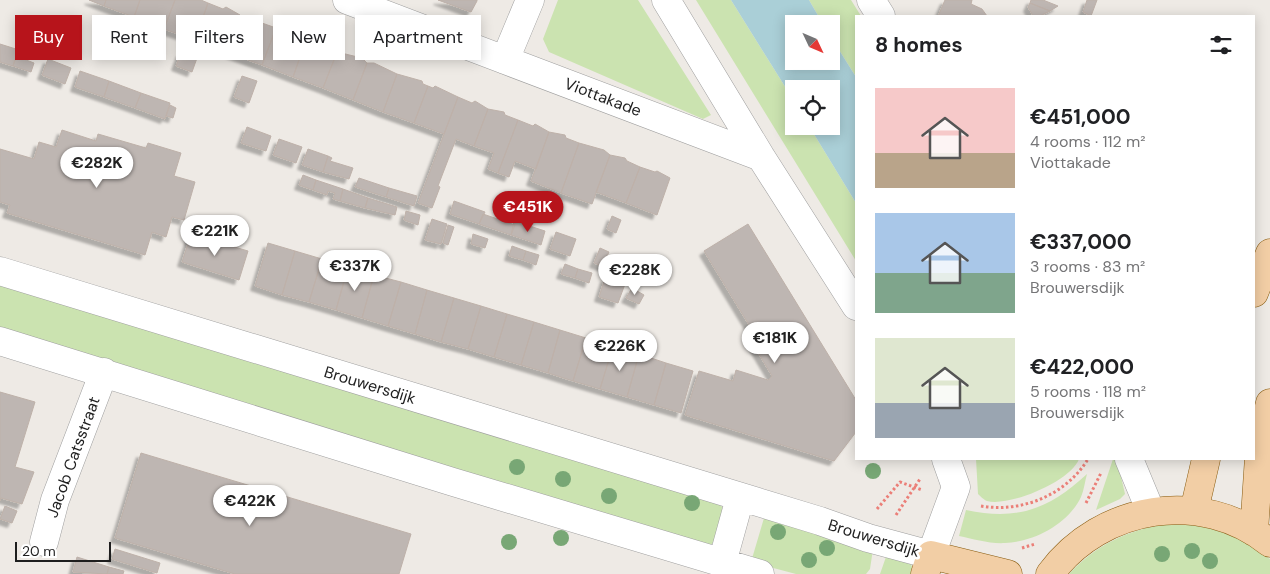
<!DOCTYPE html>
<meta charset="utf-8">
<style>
:root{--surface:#fff;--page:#f2f2f2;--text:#202124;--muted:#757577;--accent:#b7141b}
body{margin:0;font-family:"DM Sans",sans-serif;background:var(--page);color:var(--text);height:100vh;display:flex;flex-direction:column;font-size:19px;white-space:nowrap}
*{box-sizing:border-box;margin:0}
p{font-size:16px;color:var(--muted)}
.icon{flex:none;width:28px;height:28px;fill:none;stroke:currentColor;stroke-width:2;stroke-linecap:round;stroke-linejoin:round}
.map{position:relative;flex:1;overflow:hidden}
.details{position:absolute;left:855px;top:15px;width:400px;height:445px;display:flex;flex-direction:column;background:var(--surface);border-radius:0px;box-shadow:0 2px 12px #0003}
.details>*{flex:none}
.top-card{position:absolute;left:15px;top:15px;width:475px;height:45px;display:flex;gap:10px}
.needle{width:32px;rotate:134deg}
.tools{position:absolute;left:785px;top:15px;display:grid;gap:10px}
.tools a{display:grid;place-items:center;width:55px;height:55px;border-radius:0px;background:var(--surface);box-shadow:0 2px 12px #0003;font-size:25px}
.scale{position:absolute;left:15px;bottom:12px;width:96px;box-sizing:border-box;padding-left:5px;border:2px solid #1e1e1e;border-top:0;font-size:14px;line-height:18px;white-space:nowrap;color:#1e1e1e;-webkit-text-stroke:4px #fff;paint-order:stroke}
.price{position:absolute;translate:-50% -42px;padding:0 11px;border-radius:18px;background:#fff;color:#222;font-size:16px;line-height:32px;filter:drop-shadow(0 1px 2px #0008)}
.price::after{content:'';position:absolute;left:50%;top:30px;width:15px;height:11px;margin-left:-8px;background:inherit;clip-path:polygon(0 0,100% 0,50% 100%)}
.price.active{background:var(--accent);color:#fff}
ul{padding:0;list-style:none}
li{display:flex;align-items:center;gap:15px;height:125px;padding:0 20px}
li span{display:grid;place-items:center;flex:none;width:140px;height:100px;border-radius:0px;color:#555}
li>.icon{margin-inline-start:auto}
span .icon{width:60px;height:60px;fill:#fffc;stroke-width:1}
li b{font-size:21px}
h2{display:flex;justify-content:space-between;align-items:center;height:60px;padding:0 20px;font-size:21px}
.tag{padding:0 18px;border-radius:0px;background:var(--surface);box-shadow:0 2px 12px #0003;font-size:18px;line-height:45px}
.tag.active{background:var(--accent);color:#fff}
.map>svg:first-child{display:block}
</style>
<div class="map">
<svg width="1270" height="574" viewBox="0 0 1270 574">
<defs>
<filter id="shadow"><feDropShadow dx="-4.5" dy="4.5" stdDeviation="1" flood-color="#0004"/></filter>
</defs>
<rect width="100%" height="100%" fill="#eeeae5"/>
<path fill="#cbe3b0" d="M 558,0 L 638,0 L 711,115 L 703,119 L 549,52 L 543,39 Z
M 696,0 L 731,0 L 794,101 L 794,126 L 809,126 L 856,203 L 856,261 Z
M 809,0 L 851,0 L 861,16 L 856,16 L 856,77 L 831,37 L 831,24 L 823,24 Z
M 0,284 L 717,500 L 727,514 L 723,531 L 710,546 L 0,331 Z
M 976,459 L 1079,459 C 1071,481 1010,507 987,501 C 984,500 980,496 978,494 Z
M 1113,459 L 1117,459 L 1125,494 L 1120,499 L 1096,510 Z
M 1087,474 C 1085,481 1084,490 1081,497 C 1068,524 1034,542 1005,543 C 990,544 973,539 959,536 L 966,510 C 1018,521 1049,509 1087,474 Z
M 764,518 L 861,543 L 873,549 L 870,569 L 866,574 L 796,574 L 751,562 Z
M 1167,524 C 1206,523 1239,535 1270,559 L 1270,574 L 1069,574 C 1096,545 1127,530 1167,524 Z
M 887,554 L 910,563 L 916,574 L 880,574 Z"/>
<path fill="#aacfd7" d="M 731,0 L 809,0 L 823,24 L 794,24 L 794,61 L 831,61 L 831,37 L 856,77 L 856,203 L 809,126 L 831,126 L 831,89 L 794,89 L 794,101 Z"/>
<path fill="#beb6b2" stroke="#beb1a9" filter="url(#shadow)" d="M 89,0 L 106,0 L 104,6 Z
M 106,0 L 140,0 L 134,17 L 104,6 Z
M 140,0 L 175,0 L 164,29 L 134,17 Z
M 175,0 L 201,0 L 208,3 L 195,40 L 164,29 Z
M 438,0 L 477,0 L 477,1 L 471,12 Z
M 945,0 L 972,0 L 971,4 L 982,9 L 987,16 L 938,16 Z
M 1031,0 L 1043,0 L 1058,6 L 1050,11 L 1030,3 Z
M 1087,0 L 1097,0 L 1091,16 L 1083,12 Z
M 208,3 L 223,9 L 226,7 L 240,15 L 226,52 L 195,40 Z
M 1030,3 L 1050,11 L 1040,16 L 1033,16 L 1028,7 Z
M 245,17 L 261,20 L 262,23 L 276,28 L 262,65 L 231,54 Z
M 276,28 L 301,35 L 306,40 L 293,77 L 262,65 Z
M 306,40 L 322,43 L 323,46 L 337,52 L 323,88 L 293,77 Z
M 0,44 L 19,50 L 13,66 L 0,62 Z
M 181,52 L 197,58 L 192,72 L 176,66 Z
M 337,52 L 362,58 L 367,63 L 353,100 L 323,88 Z
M 16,56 L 34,63 L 31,72 L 13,66 Z
M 48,59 L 71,68 L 65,84 L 42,75 Z
M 367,63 L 374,63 L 397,74 L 383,112 L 353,100 Z
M 80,71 L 109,81 L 104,97 L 75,87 Z
M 397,74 L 422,81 L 423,84 L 428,86 L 414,123 L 383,112 Z
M 242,76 L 257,81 L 249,103 L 234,97 Z
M 109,81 L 141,93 L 135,108 L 104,97 Z
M 428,86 L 433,88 L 435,86 L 458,97 L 444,134 L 414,123 Z
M 141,93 L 170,103 L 165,119 L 135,108 Z
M 458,97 L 472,103 L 475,101 L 488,109 L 474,146 L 456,139 L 438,186 L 440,187 L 432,208 L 418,203 Z
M 170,105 L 176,108 L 173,118 L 166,116 Z
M 488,109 L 504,112 L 505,115 L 518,120 L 498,173 L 488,169 L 494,153 L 474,146 Z
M 518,120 L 533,126 L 535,124 L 549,132 L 536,169 L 515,161 L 509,177 L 498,173 Z
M 247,127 L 271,136 L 266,151 L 241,143 Z
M 62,130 L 96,141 L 98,134 L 146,148 L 148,143 L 181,153 L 174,176 L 195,182 L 184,220 L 172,217 L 166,237 L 152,232 L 145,255 L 7,213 L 10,205 L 0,202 L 0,149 L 34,159 L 39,142 L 56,147 Z
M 549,132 L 565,135 L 566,138 L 579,143 L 561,193 L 531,181 Z
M 279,139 L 302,147 L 296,163 L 273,155 Z
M 579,143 L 604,150 L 610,155 L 592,204 L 561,193 Z
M 308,149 L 328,156 L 323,172 L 302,165 Z
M 610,155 L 625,158 L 627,161 L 640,167 L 626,203 L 596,192 Z
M 328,156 L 332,158 L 330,161 L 353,168 L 349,179 L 323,172 Z
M 640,167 L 655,172 L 657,171 L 670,178 L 657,215 L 626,203 Z
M 303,175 L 316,180 L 313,190 L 299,185 Z
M 359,178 L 389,188 L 386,197 L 355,187 Z
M 316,180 L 343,189 L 340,201 L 333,199 L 335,193 L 328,191 L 327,195 L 313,190 Z
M 389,188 L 417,196 L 414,206 L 386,197 Z
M 343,189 L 368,198 L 365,208 L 340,201 Z
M 368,198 L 397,207 L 395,215 L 365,208 Z
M 454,201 L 485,212 L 479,224 L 450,214 Z
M 406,211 L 420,215 L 418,225 L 404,220 Z
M 483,214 L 515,225 L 511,235 L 479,224 Z
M 612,216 L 621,220 L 616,233 L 607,229 Z
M 432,219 L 447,224 L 441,244 L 425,240 Z
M 514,221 L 545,231 L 541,245 L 511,235 Z
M 748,224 L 856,400 L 856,432 L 834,461 L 685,415 L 699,371 L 733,381 L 736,370 L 768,380 L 772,376 L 754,346 L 760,343 L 704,251 Z
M 448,225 L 454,227 L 448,245 L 443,243 Z
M 556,232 L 576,239 L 570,256 L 550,249 Z
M 191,234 L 248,251 L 239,280 L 182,262 Z
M 473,234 L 488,239 L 485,248 L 471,244 Z
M 268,243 L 295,251 L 282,295 L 255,286 Z
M 512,246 L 526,251 L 523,260 L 509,256 Z
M 600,248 L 609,252 L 602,266 L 594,263 Z
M 295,251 L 322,259 L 309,302 L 282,295 Z
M 526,251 L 539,255 L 536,265 L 523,260 Z
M 606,256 L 638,269 L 634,278 L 602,266 Z
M 322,259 L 348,267 L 336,310 L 309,302 Z
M 565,264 L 578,269 L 575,278 L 561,274 Z
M 348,267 L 374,275 L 362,318 L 336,310 Z
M 578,269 L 592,273 L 589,283 L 575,278 Z
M 374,275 L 401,282 L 388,326 L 362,318 Z
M 605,278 L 625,284 L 618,303 L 599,297 Z
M 401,282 L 427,290 L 415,334 L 388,326 Z
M 632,288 L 644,295 L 639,304 L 626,298 Z
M 427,290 L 454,298 L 441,342 L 415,334 Z
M 454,298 L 481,306 L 468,349 L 441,342 Z
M 481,306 L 507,314 L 494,357 L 468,349 Z
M 507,314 L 534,322 L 521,365 L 494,357 Z
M 534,322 L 560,330 L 548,373 L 521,365 Z
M 560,330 L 586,338 L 573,381 L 548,373 Z
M 586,338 L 613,346 L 600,389 L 573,381 Z
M 613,346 L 639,354 L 627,397 L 600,389 Z
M 639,354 L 666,363 L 654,405 L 627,397 Z
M 666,363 L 693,371 L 681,413 L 654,405 Z
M 0,392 L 35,402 L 15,467 L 34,472 L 22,504 L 1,498 L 0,501 Z
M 141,453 L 411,534 L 399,574 L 235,574 L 115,538 Z
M 5,506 L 17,511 L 12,523 L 0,519 Z
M 115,549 L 160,563 L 157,573 L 112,559 Z
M 77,557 L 109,567 L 107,574 L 73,572 Z
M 109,567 L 124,571 L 123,574 L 107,574 Z"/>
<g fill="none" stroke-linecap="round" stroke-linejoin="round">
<defs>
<path id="minor" d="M 347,0 L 505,60
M 530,0 L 505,60 L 761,157
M 666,0 L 761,157 L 856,306
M 871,0 L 881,16
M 0,271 L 820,521 L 868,538 L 931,555 L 956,487 L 946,459
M 0,341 L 453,482 L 760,574
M 1129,459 L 1151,512
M 44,542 L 55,500 L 104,372
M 722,563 L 740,498"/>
<path id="major" d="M 1254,293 L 1270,253
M 1194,511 L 1206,459
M 1254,532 L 1260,442 L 1270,403
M 925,574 L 931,555 L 1008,574
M 1050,574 C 1101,505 1202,488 1270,543"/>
</defs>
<use href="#minor" stroke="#9f9f9f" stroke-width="29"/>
<use href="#major" stroke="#885b0f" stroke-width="29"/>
<path stroke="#eb7f78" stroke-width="3" stroke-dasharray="2.5 2.5" stroke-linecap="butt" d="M 1086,503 L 1101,473
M 981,506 C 1022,513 1066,495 1088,459
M 877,509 L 900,482 L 922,490
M 896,515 L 920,479
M 1022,548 L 1035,544"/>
<use href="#minor" stroke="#fff" stroke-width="28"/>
<use href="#major" stroke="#f2cea5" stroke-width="28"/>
</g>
<g fill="#78a775">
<circle cx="517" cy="467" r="8"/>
<circle cx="873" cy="471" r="8"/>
<circle cx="563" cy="479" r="8"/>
<circle cx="609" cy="496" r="8"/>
<circle cx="692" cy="503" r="8"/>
<circle cx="778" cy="532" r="8"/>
<circle cx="561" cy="538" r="8"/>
<circle cx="509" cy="542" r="8"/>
<circle cx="827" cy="548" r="8"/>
<circle cx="1192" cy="551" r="8"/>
<circle cx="1162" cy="554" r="8"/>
<circle cx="809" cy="560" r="8"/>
<circle cx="1210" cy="561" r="8"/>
</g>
<g text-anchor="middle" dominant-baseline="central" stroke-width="5" stroke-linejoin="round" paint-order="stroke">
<g font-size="16" fill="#1e1e1e" stroke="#fff">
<text transform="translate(603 97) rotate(21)">Viottakade</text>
<text transform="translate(370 385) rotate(17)">Brouwersdijk</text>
<text transform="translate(73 457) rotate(-70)">Jacob Catsstraat</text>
<text transform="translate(874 538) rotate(17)">Brouwersdijk</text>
</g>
</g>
</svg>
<div class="tools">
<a><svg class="needle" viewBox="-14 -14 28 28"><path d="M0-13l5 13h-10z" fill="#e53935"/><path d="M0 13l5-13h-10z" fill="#757577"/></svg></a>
<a><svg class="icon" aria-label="locate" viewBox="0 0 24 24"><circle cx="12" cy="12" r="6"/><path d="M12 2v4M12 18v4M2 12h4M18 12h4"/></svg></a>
</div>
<div class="scale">20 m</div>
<b class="price" style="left:97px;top:189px">€282K</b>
<b class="price active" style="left:528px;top:233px">€451K</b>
<b class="price" style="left:215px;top:257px">€221K</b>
<b class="price" style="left:355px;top:292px">€337K</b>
<b class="price" style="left:635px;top:296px">€228K</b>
<b class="price" style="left:775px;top:364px">€181K</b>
<b class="price" style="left:620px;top:372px">€226K</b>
<b class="price" style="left:250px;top:527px">€422K</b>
<div class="top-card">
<a class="tag active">Buy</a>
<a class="tag">Rent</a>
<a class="tag">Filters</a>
<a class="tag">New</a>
<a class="tag">Apartment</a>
</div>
<section class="details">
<h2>8 homes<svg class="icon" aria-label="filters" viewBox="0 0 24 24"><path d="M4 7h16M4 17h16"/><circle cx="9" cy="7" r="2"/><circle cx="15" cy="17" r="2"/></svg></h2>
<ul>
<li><span style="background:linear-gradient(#f6c9c9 65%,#b9a48a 0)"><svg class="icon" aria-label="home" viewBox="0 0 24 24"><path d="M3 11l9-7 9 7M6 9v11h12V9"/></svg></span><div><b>€451,000</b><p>4 rooms · 112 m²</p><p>Viottakade</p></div></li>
<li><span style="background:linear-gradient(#a9c7e8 60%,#7fa58c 0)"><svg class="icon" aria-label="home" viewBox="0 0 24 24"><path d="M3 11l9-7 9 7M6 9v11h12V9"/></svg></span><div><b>€337,000</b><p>3 rooms · 83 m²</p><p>Brouwersdijk</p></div></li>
<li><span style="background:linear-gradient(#dfe7d0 65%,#9aa5b1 0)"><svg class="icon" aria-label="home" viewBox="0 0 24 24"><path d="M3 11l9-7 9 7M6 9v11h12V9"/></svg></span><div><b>€422,000</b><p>5 rooms · 118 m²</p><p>Brouwersdijk</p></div></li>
</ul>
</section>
</div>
